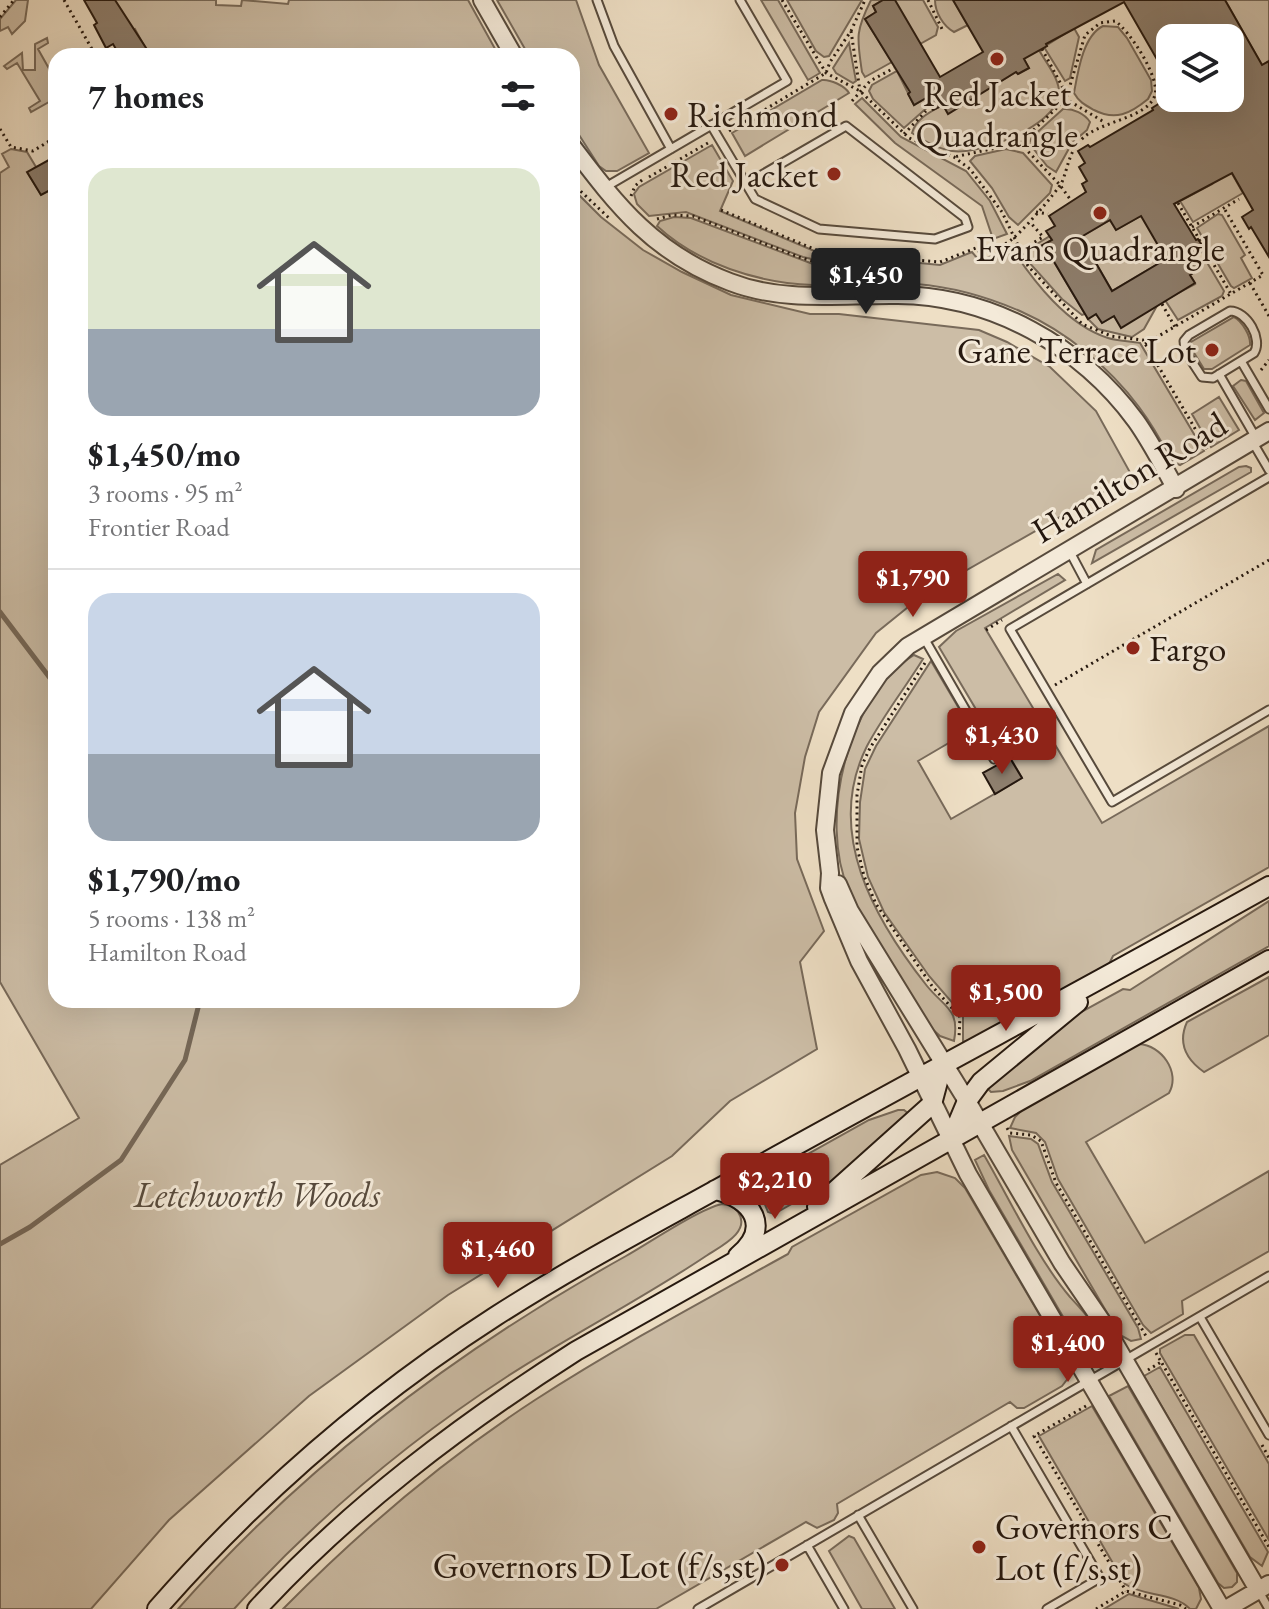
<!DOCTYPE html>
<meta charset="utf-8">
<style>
:root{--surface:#fff;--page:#f2f2f2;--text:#202124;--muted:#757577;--line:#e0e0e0;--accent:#8f2418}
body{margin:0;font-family:"EB Garamond",serif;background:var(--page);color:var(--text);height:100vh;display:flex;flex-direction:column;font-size:30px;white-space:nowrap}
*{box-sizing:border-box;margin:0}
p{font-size:26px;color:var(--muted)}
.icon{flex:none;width:44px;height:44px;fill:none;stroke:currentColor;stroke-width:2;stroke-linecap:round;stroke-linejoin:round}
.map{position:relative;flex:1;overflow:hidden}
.panel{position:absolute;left:48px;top:48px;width:532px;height:960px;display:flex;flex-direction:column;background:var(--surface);border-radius:24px;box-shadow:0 8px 32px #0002}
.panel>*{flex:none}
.fabs{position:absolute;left:1156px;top:24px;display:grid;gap:16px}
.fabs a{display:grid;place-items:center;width:88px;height:88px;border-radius:16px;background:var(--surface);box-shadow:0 8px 32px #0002;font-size:40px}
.price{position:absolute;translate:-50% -68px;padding:0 18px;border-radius:8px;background:var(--accent);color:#fff;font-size:26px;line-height:52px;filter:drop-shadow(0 2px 4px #0008)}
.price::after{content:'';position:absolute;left:50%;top:48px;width:24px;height:18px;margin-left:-12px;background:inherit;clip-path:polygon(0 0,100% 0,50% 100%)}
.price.on{background:#222;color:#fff}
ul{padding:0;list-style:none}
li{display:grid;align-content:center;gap:16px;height:424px;padding:0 40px}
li+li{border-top:2px solid var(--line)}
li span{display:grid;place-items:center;height:248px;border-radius:24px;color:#555}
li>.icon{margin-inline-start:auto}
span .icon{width:144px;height:144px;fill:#fffc;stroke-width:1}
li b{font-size:34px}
h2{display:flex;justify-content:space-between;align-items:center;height:96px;padding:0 40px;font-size:34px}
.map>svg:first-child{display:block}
</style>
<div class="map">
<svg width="1269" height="1609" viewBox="0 0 1269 1609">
<rect width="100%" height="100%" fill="#eedfc5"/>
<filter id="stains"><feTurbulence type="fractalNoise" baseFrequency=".0025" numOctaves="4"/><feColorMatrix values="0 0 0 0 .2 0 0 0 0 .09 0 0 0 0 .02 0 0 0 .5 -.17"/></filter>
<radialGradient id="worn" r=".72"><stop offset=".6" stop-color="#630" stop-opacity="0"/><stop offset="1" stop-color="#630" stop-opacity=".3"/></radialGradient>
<path fill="#ccbda6" stroke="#786a5a" stroke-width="2" d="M 16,0 L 28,0 L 25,21 L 12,34 L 8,27 L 0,31 L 0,19 Z
M 115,0 L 216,0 L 216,5 L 241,6 L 242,0 L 288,4 L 289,0 L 468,0 L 499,56 L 142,56 L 147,51 L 135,29 L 129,32 Z
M 497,0 L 576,0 L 599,65 L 649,153 L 617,171 L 606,171 L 599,166 L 572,124 L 572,56 L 529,56 Z
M 761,0 L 778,0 L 820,73 L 808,80 Z
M 787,0 L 862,0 L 829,56 L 824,57 L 816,51 Z
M 871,0 L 883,0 L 873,6 L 876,12 L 865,19 L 892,62 L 865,77 L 862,72 C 857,38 855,32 871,0 Z
M 889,0 L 923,0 L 938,27 L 936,35 L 920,44 Z
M 935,0 L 953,0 L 968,25 L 954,32 C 943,26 935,12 935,0 Z
M 1225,0 L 1269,0 L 1269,61 L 1262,65 Z
M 1103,26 L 1118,27 L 1127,38 L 1151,80 L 1152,91 L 1148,99 C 1130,114 1115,121 1094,110 C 1085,105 1079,102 1074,93 C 1078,71 1083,36 1103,26 Z
M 1074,28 L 1079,37 L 1070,78 L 1065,81 L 1044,47 Z
M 47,38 L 48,43 L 38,49 L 56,81 L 56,98 L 31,112 L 29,108 L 40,101 L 17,63 L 7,69 L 4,66 L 22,53 L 23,70 L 35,70 L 35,44 Z
M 849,43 L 856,81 L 853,83 L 836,73 L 833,68 Z
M 1039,50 C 1046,63 1061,80 1059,96 C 1053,127 980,155 952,151 C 938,149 924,141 912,133 C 916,118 932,111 943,105 L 948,113 L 1016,72 L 1018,74 L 1029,68 L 1022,56 Z
M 897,71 L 914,105 L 926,98 L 930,105 L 904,128 L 873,99 L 869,91 L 872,85 Z
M 822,80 C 830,79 845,86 849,93 L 745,156 L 732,133 Z
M 862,98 L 901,137 L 966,171 L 990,201 L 1007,234 L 993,239 L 982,206 L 895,143 L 855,104 Z
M 1063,109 C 1073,108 1085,114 1090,122 L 1087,130 L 1072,143 L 1056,172 L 1047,166 L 1029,143 L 1032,137 Z
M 712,145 L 733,181 L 720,211 L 819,253 L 842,256 L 842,259 L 825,262 L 803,257 L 686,212 L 649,216 L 637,204 L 634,194 L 639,187 Z
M 11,149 L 27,152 L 36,167 L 28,173 L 41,195 L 56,187 L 56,1000 L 572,1000 L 572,188 L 601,217 L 643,250 L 682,272 L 731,295 L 810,314 L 839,314 L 979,330 L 1007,342 L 1050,367 L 1096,411 L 1132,476 L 923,595 L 876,633 L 819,712 L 805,757 L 795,813 L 797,859 L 824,931 L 800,962 L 817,1049 L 730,1101 L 672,1156 L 448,1295 L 309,1396 L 169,1520 L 91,1609 L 0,1609 L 0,1165 L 79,1118 L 0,982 L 0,173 L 9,167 L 2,154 Z
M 1006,149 L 1023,153 L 1052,185 L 1050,193 L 1018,225 L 1009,217 L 992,188 L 970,161 L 975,156 Z
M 1201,165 L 1227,165 L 1243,193 L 1193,222 L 1180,201 L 1212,184 Z
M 1151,210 L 1166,259 L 1112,291 L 1081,237 L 1110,220 L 1116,230 Z
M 1218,214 L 1222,215 L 1245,255 L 1241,258 L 1252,278 L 1234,288 L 1231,286 L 1197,228 Z
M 674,217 L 691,218 L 813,264 L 824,266 L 846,263 L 848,256 L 940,265 L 972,252 L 977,258 L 987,258 L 1011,247 C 1034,282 1067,325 1108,338 C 1118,341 1130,341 1140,343 L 1204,451 L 1180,465 C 1176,463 1172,462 1170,458 C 1161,440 1151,423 1139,407 C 1109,367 1067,332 1022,312 C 988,297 953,287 916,284 C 882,282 847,286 813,285 C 758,283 698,264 657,226 L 660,221 Z
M 1050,236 L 1052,240 L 1041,246 L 1047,257 L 1050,255 L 1085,314 L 1082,315 L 1062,299 L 1026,259 L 1027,250 Z
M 1205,259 L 1224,291 L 1222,296 L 1178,320 L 1165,300 L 1195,284 L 1190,275 L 1199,269 L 1197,264 Z
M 1158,304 L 1144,329 L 1132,337 L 1098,329 L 1088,319 L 1096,314 L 1102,323 L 1114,316 L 1121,327 Z
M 1234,317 C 1242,321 1251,336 1250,345 L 1212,369 L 1204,369 L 1191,348 L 1191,342 Z
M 1241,380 L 1246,381 L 1264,413 L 1255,420 L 1233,386 Z
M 1219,397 L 1239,430 L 1211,447 L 1192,414 Z
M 1246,466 L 1251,468 L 1251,472 L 1092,563 L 1096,550 L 1239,467 Z
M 1058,574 L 1065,580 L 985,628 L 1102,823 L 1269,726 L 1269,867 L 1113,956 L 1109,964 L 972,1039 L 963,1042 L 963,1015 L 929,976 L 884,912 L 868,877 L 859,839 L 860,802 L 865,769 L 876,746 L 931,661 L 964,717 L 964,734 L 918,761 L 951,819 L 1022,778 L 993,728 L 980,716 L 939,647 L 956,631 Z
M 914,655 L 923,659 C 905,688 883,716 867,746 C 824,832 874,919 927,986 C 945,1008 960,1009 954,1041 L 940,1036 L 930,1027 C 902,983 869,940 849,891 C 818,821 847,697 914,655 Z
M 1269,901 L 1269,946 L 1030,1081 L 1003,1091 L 991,1092 L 987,1088 L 1065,1021 L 1123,989 L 1130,990 Z
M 1269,977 L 1269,1035 L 1204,1072 C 1187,1060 1177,1044 1187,1022 Z
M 1139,1044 C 1161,1045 1181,1072 1169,1093 L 1086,1142 L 1145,1243 L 1269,1171 L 1269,1251 L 1182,1301 L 1183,1314 L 1151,1333 L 1143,1325 L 1058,1179 L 1045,1142 L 1036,1133 L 1010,1128 L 1015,1117 L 1024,1108 Z
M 898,1110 L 904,1110 L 909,1114 L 848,1172 L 774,1214 L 768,1212 L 762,1197 L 753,1187 L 756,1183 L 869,1120 Z
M 1009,1136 L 1031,1139 L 1038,1144 L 1052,1182 L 1138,1328 L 1141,1339 L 1131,1341 L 1120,1335 L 1012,1150 Z
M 984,1155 C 1010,1200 1037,1258 1070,1297 C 1083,1311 1105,1334 1105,1354 L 1099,1360 L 1092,1360 L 1086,1356 L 989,1190 L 975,1160 Z
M 937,1172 L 955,1178 L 965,1188 L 1069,1365 L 1069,1377 L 1062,1386 L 1024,1408 L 1017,1408 L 1010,1402 L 837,1504 L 838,1513 L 834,1520 L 817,1528 L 806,1522 L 656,1609 L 283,1609 C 360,1531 443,1460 535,1400 C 617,1347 703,1301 788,1254 L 792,1247 L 921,1175 Z
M 722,1204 C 729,1205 734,1206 738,1212 C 752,1232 719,1247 706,1256 C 642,1299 573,1334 508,1376 C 408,1441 314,1521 234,1609 L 178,1609 C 305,1465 459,1349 626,1256 C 649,1243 699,1209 722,1204 Z
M 1185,1335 L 1194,1335 L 1269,1464 L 1269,1540 L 1160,1353 L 1160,1349 Z
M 1160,1367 L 1268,1552 L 1262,1566 L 1250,1557 L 1144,1376 Z
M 1128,1386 L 1237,1573 L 1237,1582 L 1232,1587 L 1224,1588 L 1218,1583 L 1109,1396 Z
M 1092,1406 L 1199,1588 L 1201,1599 L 1196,1609 L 1190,1609 C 1174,1592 1144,1597 1125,1584 L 1039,1436 Z
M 849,1536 L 854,1538 L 895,1609 L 862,1609 L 829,1551 Z
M 1129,1594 L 1176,1608 L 1179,1609 L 1104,1609 Z"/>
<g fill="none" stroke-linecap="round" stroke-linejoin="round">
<path stroke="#756757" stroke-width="5" d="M 0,612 L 56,686
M 0,1244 L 30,1227 L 121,1160 L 185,1060 L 200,1000"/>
</g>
<path fill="#8e7f6e" stroke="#25180f" stroke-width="2" fill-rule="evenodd" d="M 84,0 L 115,0 L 148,51 L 140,56 L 120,56 L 113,44 L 106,48 L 94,25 L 97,23 Z
M 883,0 L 895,0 L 940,77 L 983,52 L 953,0 L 1225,0 L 1262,65 L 1269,61 L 1269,257 L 1251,227 L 1249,229 L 1242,217 L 1253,210 L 1232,173 L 1174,204 L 1196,240 L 1198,239 L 1205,250 L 1193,257 L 1200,269 L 1190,275 L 1195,283 L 1121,328 L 1114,316 L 1102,323 L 1096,314 L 1088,319 L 1050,255 L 1047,257 L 1041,246 L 1052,240 L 1046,231 L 1055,226 L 1049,216 L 1086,192 L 1082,184 L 1087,181 L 1079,167 L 1085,163 L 1078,151 L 1088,145 L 1090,147 L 1153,110 L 1152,108 L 1168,98 L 1230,98 L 1230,38 L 1170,38 L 1170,82 L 1124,2 L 1046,44 L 1047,46 L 1024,59 L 1029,68 L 1018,74 L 1016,72 L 948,114 L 943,105 L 933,110 L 926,98 L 914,105 L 908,94 L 910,92 L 865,19 L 876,12 L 873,6 ZM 1141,216 L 1166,259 L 1112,291 L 1081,237 L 1110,220 L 1116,230 Z
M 56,156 L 56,187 L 41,195 L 27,172 Z
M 1010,758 L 1022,778 L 995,794 L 983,773 Z"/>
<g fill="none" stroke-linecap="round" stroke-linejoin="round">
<defs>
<path id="service" d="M 597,0 L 614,46 L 671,149
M 711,125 L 755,199 L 819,229 L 935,239 L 968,227 L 965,218 L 846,126 L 746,184
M 604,188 L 787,81 L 740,0
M 1230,311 C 1247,311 1263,339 1254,353 L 1213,378 L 1202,377 L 1185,351 L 1184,341 L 1189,335 Z
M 1241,361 L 1269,409
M 1219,374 L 1256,438
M 1252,441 L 1269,470
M 1269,477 L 1010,629 L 1112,802 L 1269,710
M 1070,552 L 1087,584
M 924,638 L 994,759
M 1200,1317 L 1269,1435
M 1011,1426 L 1100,1578 L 1047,1609
M 858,1515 L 913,1609
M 807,1545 L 844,1609
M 1258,1590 L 1269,1609
M 698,1609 L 1269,1276"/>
<path id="tertiary" d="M 482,0 L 514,56
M 572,146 C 618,207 655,254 730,282 C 784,303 841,294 898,295 C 992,296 1081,346 1136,421 C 1151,442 1163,466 1176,489
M 838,884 L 850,911 L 967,1101 L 1062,1263 L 1103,1323 L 1258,1590
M 1222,1609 L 968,1174 L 907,1049 L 859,961 L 833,899 L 829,888 L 830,873 L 825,830 L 831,773 L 853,713 L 880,673 L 908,646 L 1269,431
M 1226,1609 L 1269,1584"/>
<path id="secondary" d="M 951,1139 L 967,1101 L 981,1082 L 1078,1002
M 715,1190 C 753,1198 772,1228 738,1256
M 817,1207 L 932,1104 L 943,1063
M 157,1609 C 255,1497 370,1397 496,1316 C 577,1264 662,1220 746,1173 C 920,1076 1096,983 1269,886
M 257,1609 C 350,1508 460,1425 576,1351 L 1269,960"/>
</defs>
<use href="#service" stroke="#574a3c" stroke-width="11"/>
<use href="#tertiary" stroke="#574a3c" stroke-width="20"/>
<use href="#secondary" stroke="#25180f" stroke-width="22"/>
<path stroke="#25180f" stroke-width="3" stroke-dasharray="2 4" stroke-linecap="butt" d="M 64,0 L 96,56
M 782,0 L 826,73 L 860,91 L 909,138 L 954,157 L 970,169 L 1002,212 L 1028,266 L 1082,324 L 1111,336 L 1143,340 L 1207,449
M 928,0 L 943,31
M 0,17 L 14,0
M 851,31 L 860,91
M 1042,49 L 1062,86 L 1066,99 L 1104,122
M 852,101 L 870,81 L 894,68
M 0,129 L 11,147 L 33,151 L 56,137
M 729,131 L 826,73 L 830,62 L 851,31 L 865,0
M 904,134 L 926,111
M 1020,143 L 1060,185 L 1070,199
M 649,177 L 708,143
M 572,183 L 610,219
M 631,196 L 635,186 L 642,180
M 1178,203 L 1231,294
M 721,210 L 821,252 L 940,262 L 976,248 L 980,253 C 989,251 1000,248 1008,242 C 1019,236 1056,193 1062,182 C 1069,165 1068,153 1083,138 C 1101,121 1148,118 1155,95 C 1160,77 1129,30 1115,21 L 1100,23 L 1085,35 L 1066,99 L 1020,143 L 954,157
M 1036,212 L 1048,214
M 657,219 L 672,215 L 693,216 L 799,257 L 819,263 L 843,261 L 845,254
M 1192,227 L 1239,199
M 1019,251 L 1043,237 L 1030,222
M 1250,283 L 1269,316
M 1162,304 L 1175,327
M 1145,344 L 1263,275 L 1224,208
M 1261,370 L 1269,360
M 986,630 L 1002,620
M 925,663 L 870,748 L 862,765 L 857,795 L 857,847 L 864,876 L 876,904 L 932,986 L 960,1017 L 959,1038
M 1055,685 L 1269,560
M 1007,1128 L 1010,1133 L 1031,1135 L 1041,1141 L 1056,1183 L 1146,1336
M 1156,1353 L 1269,1547
M 1148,1370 L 1161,1362
M 1086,1406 L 1034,1436 L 1126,1591
M 1262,1445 L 1269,1458
M 1096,1609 L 1126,1591 L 1180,1605 L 1186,1609"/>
<use href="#service" stroke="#f4ead9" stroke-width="7"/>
<use href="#tertiary" stroke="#f4ead9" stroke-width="16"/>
<use href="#secondary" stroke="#f4ead9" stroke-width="18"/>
</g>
<g fill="#8f2418" stroke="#f4ead9" stroke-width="3">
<circle cx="997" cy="59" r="8"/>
<circle cx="671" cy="114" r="8"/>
<circle cx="834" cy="174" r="8"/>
<circle cx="1100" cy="213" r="8"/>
<circle cx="1212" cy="350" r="8"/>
<circle cx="1133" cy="648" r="8"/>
<circle cx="979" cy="1547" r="8"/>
<circle cx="782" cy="1565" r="8"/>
</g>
<g text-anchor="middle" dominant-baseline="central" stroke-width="6" stroke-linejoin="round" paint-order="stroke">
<g font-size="36" fill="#25180f" stroke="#f4ead9" text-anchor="start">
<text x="997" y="93" text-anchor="middle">Red Jacket<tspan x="997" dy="41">Quadrangle</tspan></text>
<text x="687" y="114">Richmond</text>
<text x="818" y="174" text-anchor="end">Red Jacket</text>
<text x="1100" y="248" text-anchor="middle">Evans Quadrangle</text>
<text x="1196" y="350" text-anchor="end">Gane Terrace Lot</text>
<text x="1149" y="648">Fargo</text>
<text x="995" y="1526">Governors C<tspan x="995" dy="41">Lot (f/s,st)</tspan></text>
<text x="766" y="1565" text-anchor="end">Governors D Lot (f/s,st)</text>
</g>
<g font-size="36" fill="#25180f" stroke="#f4ead9">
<text transform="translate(1129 477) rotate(-31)">Hamilton Road</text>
</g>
<g font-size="36" font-style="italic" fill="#574a3c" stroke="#f4ead9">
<text x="257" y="1194">Letchworth Woods</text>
</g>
</g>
<rect width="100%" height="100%" filter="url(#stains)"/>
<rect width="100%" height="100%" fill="url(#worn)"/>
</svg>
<div class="fabs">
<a><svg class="icon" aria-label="layers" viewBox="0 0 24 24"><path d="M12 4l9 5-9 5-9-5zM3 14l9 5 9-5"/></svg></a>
</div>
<b class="price on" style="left:866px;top:316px">$1,450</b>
<b class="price" style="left:913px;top:619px">$1,790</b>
<b class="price" style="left:1002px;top:776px">$1,430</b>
<b class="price" style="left:1006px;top:1033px">$1,500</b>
<b class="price" style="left:775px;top:1221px">$2,210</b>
<b class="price" style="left:498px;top:1290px">$1,460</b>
<b class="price" style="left:1068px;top:1384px">$1,400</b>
<section class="panel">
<h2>7 homes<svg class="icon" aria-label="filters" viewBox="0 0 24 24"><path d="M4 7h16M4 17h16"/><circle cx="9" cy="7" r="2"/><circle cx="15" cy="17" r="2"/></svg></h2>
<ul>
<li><span style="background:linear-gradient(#dfe7d0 65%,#9aa5b1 0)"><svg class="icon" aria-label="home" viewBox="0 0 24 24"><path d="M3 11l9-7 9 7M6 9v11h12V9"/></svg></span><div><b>$1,450/mo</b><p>3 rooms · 95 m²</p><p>Frontier Road</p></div></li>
<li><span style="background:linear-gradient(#c9d6e8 65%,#9aa5b1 0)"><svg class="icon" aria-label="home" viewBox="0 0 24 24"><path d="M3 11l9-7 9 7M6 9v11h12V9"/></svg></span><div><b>$1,790/mo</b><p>5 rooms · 138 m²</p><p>Hamilton Road</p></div></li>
</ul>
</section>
</div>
